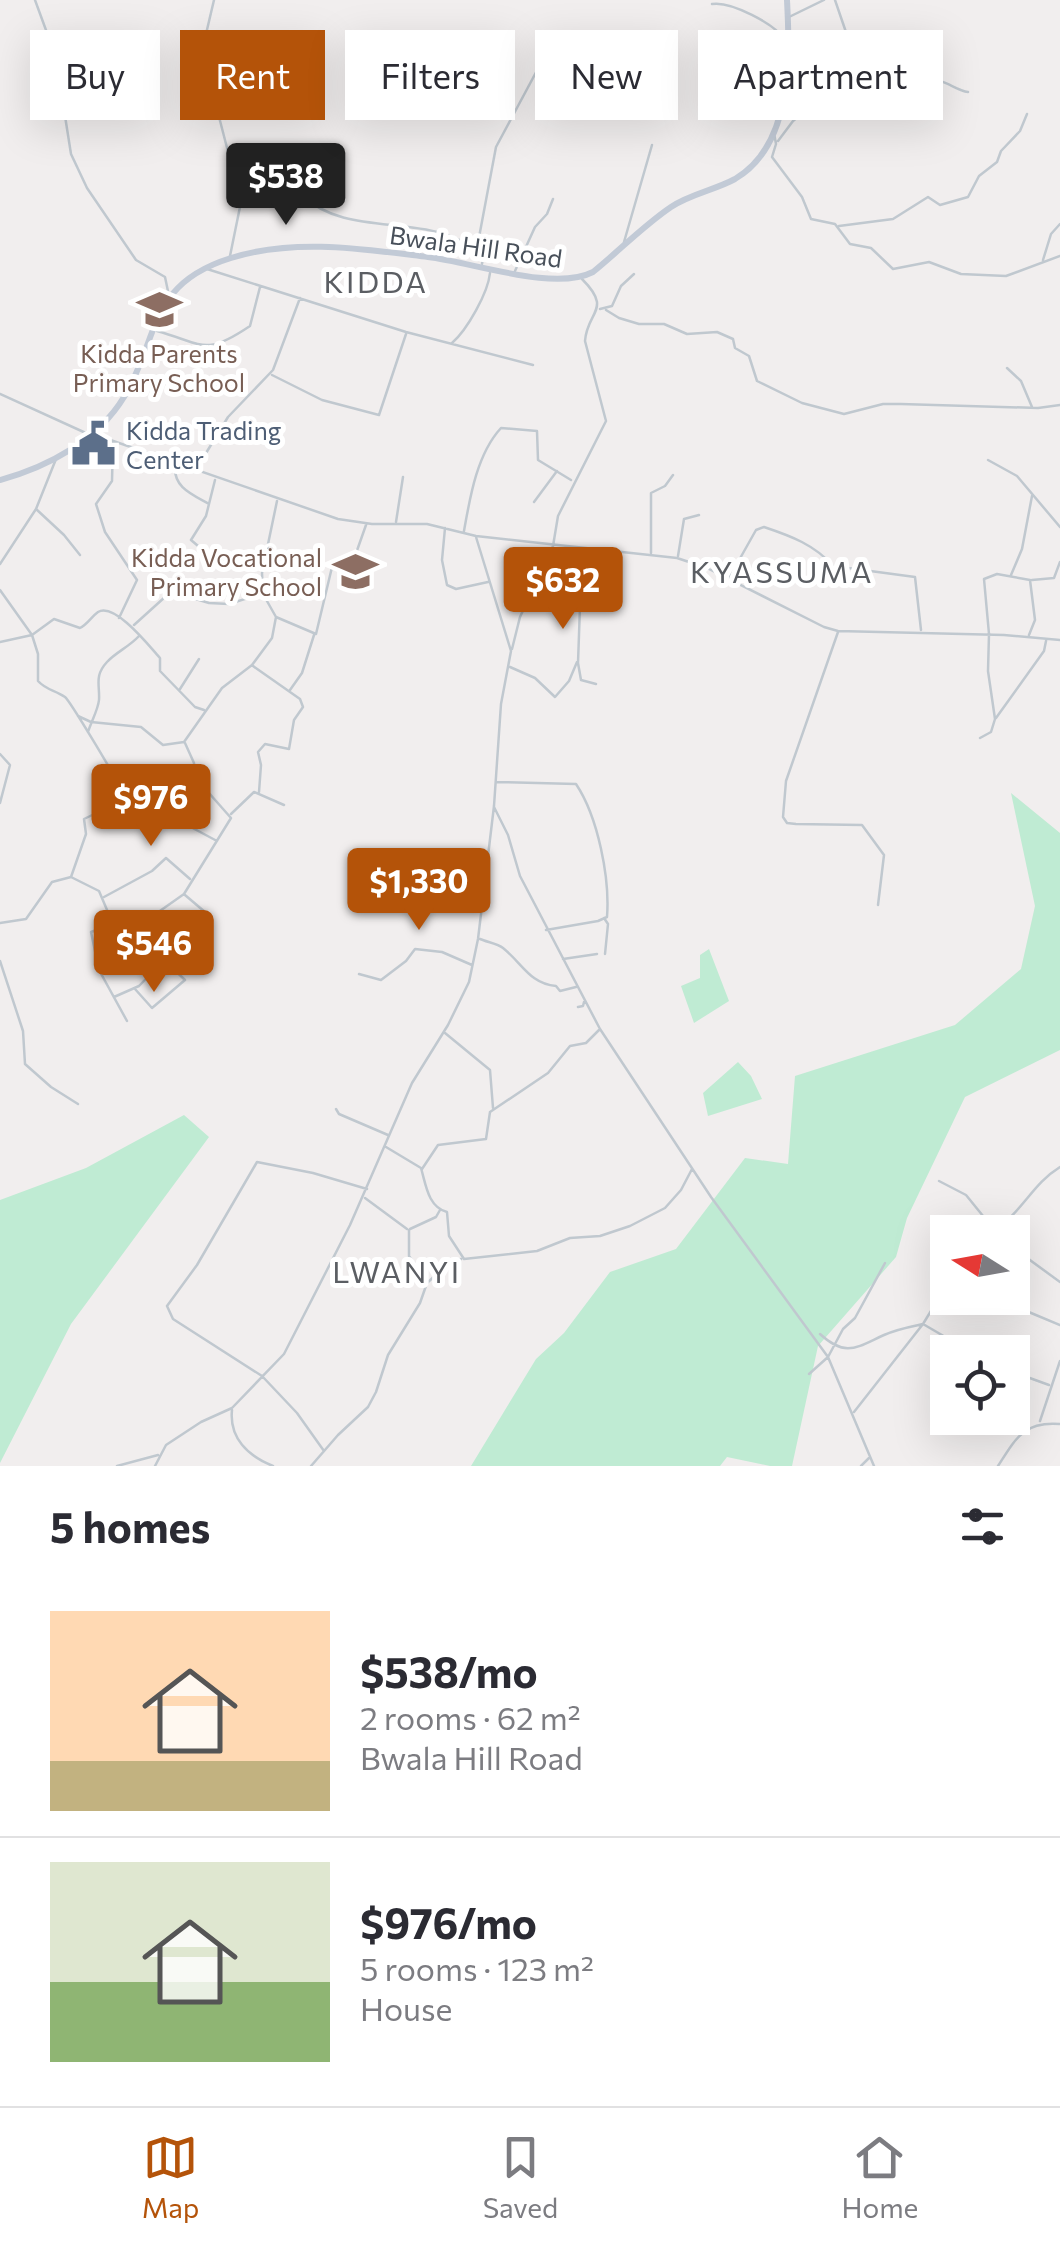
<!DOCTYPE html>
<meta charset="utf-8">
<style>
:root{--surface:#fff;--page:#f7f7f7;--text:#2b2b33;--muted:#7c7c81;--line:#e1e1e2;--accent:#b45309}
body{margin:0;font-family:Commissioner,sans-serif;background:var(--page);color:var(--text);height:100vh;display:flex;flex-direction:column;font-size:38px;white-space:nowrap}
*{box-sizing:border-box;margin:0}
p{font-size:32px;color:var(--muted)}
.icon{flex:none;width:55px;height:55px;fill:none;stroke:currentColor;stroke-width:2;stroke-linecap:round;stroke-linejoin:round}
.map{position:relative;height:1466px;overflow:hidden}
.details{display:flex;flex-direction:column;background:var(--surface);flex:1}
.details>*{flex:none}
.hud{position:absolute;left:30px;top:30px;width:1000px;height:90px;display:flex;gap:20px}
.needle{width:65px;rotate:281deg}
.buttons{position:absolute;left:930px;top:1215px;display:grid;gap:20px}
.buttons a{display:grid;place-items:center;width:100px;height:100px;border-radius:0px;background:var(--surface);box-shadow:0 10px 40px #0002;font-size:50px}
.price{position:absolute;translate:-50% -85px;padding:0 22px;border-radius:10px;background:var(--accent);color:#fff;font-size:32px;line-height:65px;filter:drop-shadow(0 2px 5px #0008)}
.price::after{content:'';position:absolute;left:50%;top:60px;width:30px;height:22px;margin-left:-15px;background:inherit;clip-path:polygon(0 0,100% 0,50% 100%)}
.price.on{background:#222;color:#fff}
ul{padding:0;list-style:none}
li{display:flex;align-items:center;gap:30px;height:250px;padding:0 50px}
li+li{border-top:2px solid var(--line)}
li span{display:grid;place-items:center;flex:none;width:280px;height:200px;border-radius:0px;color:#555}
li>.icon{margin-inline-start:auto}
span .icon{width:120px;height:120px;fill:#fffc;stroke-width:1}
li b{font-size:42px}
h2{display:flex;justify-content:space-between;align-items:center;height:120px;padding:0 50px;font-size:42px}
.chip{padding:0 35px;border-radius:0px;background:var(--surface);box-shadow:0 10px 40px #0002;font-size:35px;line-height:90px}
.chip.on{background:var(--accent);color:#fff}
.tabs{display:flex;justify-content:space-around;align-items:center;height:140px;border-top:2px solid var(--line);background:var(--surface);font-size:28px;color:var(--muted)}
.tabs a{display:grid;justify-items:center;gap:5px}
.tabs .on{color:var(--accent)}
.map>svg:first-child{display:block}
</style>
<div class="map">
<svg width="1060" height="1466" viewBox="0 0 1060 1466">
<rect width="100%" height="100%" fill="#f1eeee"/>
<path fill="#bfebd3" d="M 1011,793 L 1060,833 L 1060,1050 L 965,1097 L 907,1218 L 896,1257 L 818,1346 L 792,1466 L 770,1466 L 727,1457 L 720,1466 L 471,1466 L 536,1359 L 564,1333 L 610,1272 L 676,1249 L 745,1158 L 788,1164 L 795,1076 L 955,1025 L 1021,969 L 1035,906 Z
M 709,949 L 729,1001 L 694,1023 L 681,986 L 700,978 L 700,955 Z
M 738,1062 L 751,1076 L 762,1099 L 708,1116 L 703,1093 Z
M 184,1115 L 209,1137 L 71,1324 L 0,1463 L 0,1200 L 86,1168 Z"/>
<g fill="none" stroke-linecap="round" stroke-linejoin="round">
<path stroke="#c0c8cf" stroke-width="2.5" d="M 35,0 L 65,82 L 65,116 L 71,154 L 87,188 L 136,260 L 165,277 L 169,296
M 214,0 L 202,51 L 241,202 L 230,256
M 712,4 C 731,1 775,24 785,40
M 789,17 L 824,0
M 66,80 L 107,81
M 828,87 C 866,113 891,83 930,80 C 945,79 955,90 968,92
M 774,133 L 776,144 L 772,157 L 802,197 L 811,219 L 835,224 L 850,244 L 871,248 L 893,269 L 929,262 L 961,274 L 1006,276 L 1060,256
M 778,141 L 793,121 L 818,101 L 848,47 L 848,38 L 835,0
M 302,195 C 350,242 433,208 483,256 L 482,264
M 839,226 L 893,219 L 928,197 L 940,205 L 968,197 L 979,176 L 997,162 L 1001,151 L 1020,131 L 1027,114
M 624,242 L 652,145
M 477,248 L 496,147 L 541,63
M 1043,260 L 1051,234 L 1060,224
M 207,269 L 406,332 L 533,365
M 515,271 L 535,227 L 547,214 L 553,199
M 600,309 L 612,306 L 621,286 L 634,274
M 606,310 L 619,318 L 639,324 L 664,324 L 687,334 L 717,332 L 733,339 L 735,348 L 749,356 L 757,381 L 802,403 L 844,414 L 883,404 L 901,404 L 1038,408 L 1060,405
M 157,331 C 204,344 204,357 250,326 L 260,287
M 452,343 C 467,330 488,293 490,273
M 1007,368 L 1021,381 L 1032,407
M 272,375 L 322,400 L 379,415 L 406,334
M 0,394 L 88,434
M 96,435 L 338,519 L 372,524 L 427,524 L 476,536 L 677,558 L 707,568 L 824,627 L 838,631 L 1004,635 L 1060,640
M 113,442 L 112,481 L 96,504 L 105,532 L 137,580 L 119,618
M 988,460 L 1017,476 L 1060,527
M 175,465 C 173,487 191,494 209,504
M 192,469 L 203,458 L 228,417 L 273,370 L 300,298
M 534,502 L 557,471
M 36,509 L 64,535 L 80,555
M 396,522 L 403,477
M 445,528 L 442,560 L 447,585 L 456,589 L 488,582
M 464,531 C 470,497 477,454 501,428 L 537,431 L 538,460 L 571,480
M 582,549 L 578,663 L 581,680 L 596,684
M 204,551 L 191,540 L 206,516 L 215,480
M 651,553 L 651,493 L 665,486 L 673,475
M 678,556 L 684,519 L 699,515
M 0,564 L 36,509 L 56,459
M 1011,575 L 1022,549 L 1032,496
M 729,578 L 756,530 L 764,527 C 791,536 815,545 833,566 L 915,577 L 921,630
M 1032,580 L 1054,578 L 1060,562
M 0,590 L 32,635 L 38,654 L 38,681 C 46,690 55,690 65,697 C 70,701 117,779 119,786 C 121,793 119,796 118,802 L 157,809 L 217,841
M 276,617 L 316,634 L 333,563 L 336,560 L 354,559 L 366,525
M 134,625 L 165,597 L 189,597 L 209,603 L 229,604 L 261,594
M 838,632 L 786,781 L 783,817 L 787,823 L 796,824 L 862,825 L 884,855 L 878,905
M 0,642 L 32,635 L 54,619 L 80,628 C 88,624 91,617 98,612 C 115,602 150,647 160,658 L 160,671 L 195,707 L 204,710
M 512,649 L 520,617 L 553,546 L 558,516 L 606,421 L 585,341 C 587,311 613,310 582,279
M 253,666 L 300,699 L 303,707 L 294,720 L 289,749 L 265,744 L 258,752 L 261,765 L 259,792
M 510,667 L 535,678 L 555,697 L 569,681 L 577,662
M 180,689 L 199,659
M 290,690 L 302,673 L 314,635
M 78,716 L 91,722 L 141,727 L 163,745 L 184,742 L 222,688 L 252,665 L 272,638 L 276,617 L 263,594 L 262,573 L 277,501
M 996,718 L 1044,651 L 1046,641
M 88,732 C 91,722 98,710 99,700 C 100,685 94,676 107,662 C 116,652 129,647 139,636
M 980,738 L 991,732 L 995,719 L 988,671 L 989,634 L 984,579 L 997,574 L 1030,580 L 1035,620 L 1029,635
M 0,754 L 10,765 L 0,803
M 496,782 L 576,784 C 598,817 610,878 607,917 L 598,921 L 546,930
M 494,807 L 508,835 L 520,876 L 600,1029 L 711,1197 L 828,1357 L 874,1466
M 231,814 L 254,792 L 284,805
M 71,877 L 99,891 L 110,917 L 126,923 L 185,980 L 152,1008 L 135,989
M 104,897 L 152,871 L 166,858 L 190,879
M 604,918 L 608,924 L 605,954
M 110,919 L 108,926 L 91,932 L 99,970 L 127,1021
M 0,923 L 26,919 L 52,882 L 71,877 L 86,834 L 84,819 L 117,803
M 138,935 L 157,913 L 184,894 L 231,818 L 194,776 L 194,763 L 185,743
M 480,939 C 487,942 498,944 503,948 C 522,963 530,984 556,986 L 560,991 L 576,987
M 563,959 L 597,954
M 0,961 L 23,1031 L 25,1064 L 51,1087 L 78,1104
M 359,974 L 381,980 L 406,961 L 415,949 L 442,952 L 472,965
M 114,997 L 139,986 L 166,958 L 201,931 L 205,912 L 185,895
M 578,1007 L 583,1006 L 584,1002
M 445,1033 L 490,1070 L 493,1108
M 336,1109 L 339,1114 L 388,1135
M 386,1147 L 421,1168 C 426,1185 428,1207 447,1212 L 449,1236 L 464,1259 L 537,1251 L 570,1238 L 600,1236 L 630,1226 L 665,1208 L 681,1190 L 692,1169
M 422,1169 L 438,1145 L 486,1139 L 490,1112 L 548,1073 L 570,1046 L 586,1043 L 599,1030
M 939,1181 L 966,1195 L 996,1232
M 365,1198 L 407,1229
M 410,1229 L 436,1217 L 440,1210
M 409,1230 L 409,1256 L 427,1281
M 977,1232 L 982,1227 L 994,1230 C 1022,1213 1032,1184 1060,1167
M 1012,1247 L 1060,1282
M 1009,1298 L 1024,1310 L 1060,1325
M 820,1334 C 846,1358 857,1347 884,1335 C 897,1329 909,1327 923,1324 L 971,1352
M 1012,1366 L 1027,1377 L 1049,1385
M 809,1374 L 828,1357 L 843,1329 L 855,1318 L 885,1263
M 232,1410 C 229,1438 248,1456 273,1466
M 854,1412 L 923,1324 L 948,1283
M 1040,1421 L 1060,1361
M 324,1451 L 297,1413 L 262,1376 L 173,1319 L 167,1306 L 197,1265 L 257,1162 L 313,1173 L 367,1189
M 117,1466 L 158,1455
M 155,1466 L 166,1445 L 201,1422 L 232,1408 L 284,1354 L 350,1225 L 412,1083 L 448,1025 L 469,982 L 478,939 L 494,806 L 501,704 L 511,651 L 476,537
M 311,1466 L 338,1435 L 368,1407 L 376,1392 L 388,1355 L 420,1303 L 427,1283 L 449,1263 L 461,1259
M 861,1466 L 869,1458
M 998,1466 C 1016,1438 1024,1421 1060,1424"/>
<path stroke="#c2cad6" stroke-width="6" d="M 0,480 C 48,467 98,440 124,397 C 160,337 147,284 231,258 C 295,238 363,249 428,257 C 472,262 554,292 593,272 C 619,251 643,226 671,207 C 690,194 715,190 735,179 C 793,145 790,57 787,0"/>
</g>
<defs>
<symbol id="school-bare" viewBox="-9 -9 18 18"><path d="M0-5L7-2L0 1L-7-2ZM-4 1L0 2.5L4 1V4Q0 6-4 4Z" fill="#8d6e63" stroke="#fff" stroke-width="2.5" paint-order="stroke"/></symbol>
<symbol id="civic-bare" viewBox="-9 -9 18 18"><path d="M-.6-6.5H3V-4.5H.6V-3L4-1V1h2V6H-6V1h2V-1L-.6-3ZM-1.2 2.5V6h2.4V2.5Z" fill="#5c6f8a" stroke="#fff" stroke-width="2.5" paint-order="stroke"/></symbol>
</defs>
<g fill-rule="evenodd">
<use href="#school-bare" x="128" y="278" width="63" height="63"/>
<use href="#civic-bare" x="62" y="412" width="63" height="63"/>
<use href="#school-bare" x="324" y="540" width="63" height="63"/>
</g>
<g text-anchor="middle" dominant-baseline="central" stroke-width="10" stroke-linejoin="round" paint-order="stroke">
<g font-size="25" fill="#48505a" stroke="#fff">
<text transform="translate(476 246) rotate(8)">Bwala Hill Road</text>
</g>
<g font-size="25" fill="#785e54" stroke="#fff">
<text x="159" y="353">Kidda Parents<tspan x="159" dy="29">Primary School</tspan></text>
<text x="322" y="557" text-anchor="end">Kidda Vocational<tspan x="322" dy="29">Primary School</tspan></text>
</g>
<g font-size="25" fill="#4e5e75" stroke="#fff" text-anchor="start">
<text x="126" y="430">Kidda Trading<tspan x="126" dy="29">Center</tspan></text>
</g>
<g font-size="30" letter-spacing="2.5" fill="#5b5e63" stroke="#fff">
<text x="376" y="280">KIDDA</text>
<text x="782" y="570">KYASSUMA</text>
<text x="397" y="1270">LWANYI</text>
</g>
</g>
</svg>
<div class="buttons">
<a><svg class="needle" viewBox="-14 -14 28 28"><path d="M0-13l5 13h-10z" fill="#e53935"/><path d="M0 13l5-13h-10z" fill="#7c7c81"/></svg></a>
<a><svg class="icon" aria-label="locate" viewBox="0 0 24 24"><circle cx="12" cy="12" r="6"/><path d="M12 2v4M12 18v4M2 12h4M18 12h4"/></svg></a>
</div>
<b class="price on" style="left:286px;top:228px">$538</b>
<b class="price" style="left:563px;top:632px">$632</b>
<b class="price" style="left:151px;top:849px">$976</b>
<b class="price" style="left:419px;top:933px">$1,330</b>
<b class="price" style="left:154px;top:995px">$546</b>
<div class="hud">
<a class="chip">Buy</a>
<a class="chip on">Rent</a>
<a class="chip">Filters</a>
<a class="chip">New</a>
<a class="chip">Apartment</a>
</div>
</div>
<section class="details">
<h2>5 homes<svg class="icon" aria-label="filters" viewBox="0 0 24 24"><path d="M4 7h16M4 17h16"/><circle cx="9" cy="7" r="2"/><circle cx="15" cy="17" r="2"/></svg></h2>
<ul>
<li><span style="background:linear-gradient(#ffd9b3 75%,#c2b280 0)"><svg class="icon" aria-label="home" viewBox="0 0 24 24"><path d="M3 11l9-7 9 7M6 9v11h12V9"/></svg></span><div><b>$538/mo</b><p>2 rooms · 62 m²</p><p>Bwala Hill Road</p></div></li>
<li><span style="background:linear-gradient(#dfe7d0 60%,#8fb573 0)"><svg class="icon" aria-label="home" viewBox="0 0 24 24"><path d="M3 11l9-7 9 7M6 9v11h12V9"/></svg></span><div><b>$976/mo</b><p>5 rooms · 123 m²</p><p>House</p></div></li>
</ul>
</section>
<nav class="tabs">
<a class="on"><svg class="icon" aria-label="map" viewBox="0 0 24 24"><path d="M3 6l6-2 6 2 6-2v14l-6 2-6-2-6 2zM9 4v14M15 6v14"/></svg>Map</a>
<a><svg class="icon" aria-label="saved" viewBox="0 0 24 24"><path d="M7 4h10v16l-5-4-5 4z"/></svg>Saved</a>
<a><svg class="icon" aria-label="home" viewBox="0 0 24 24"><path d="M3 11l9-7 9 7M6 9v11h12V9"/></svg>Home</a>
</nav>
